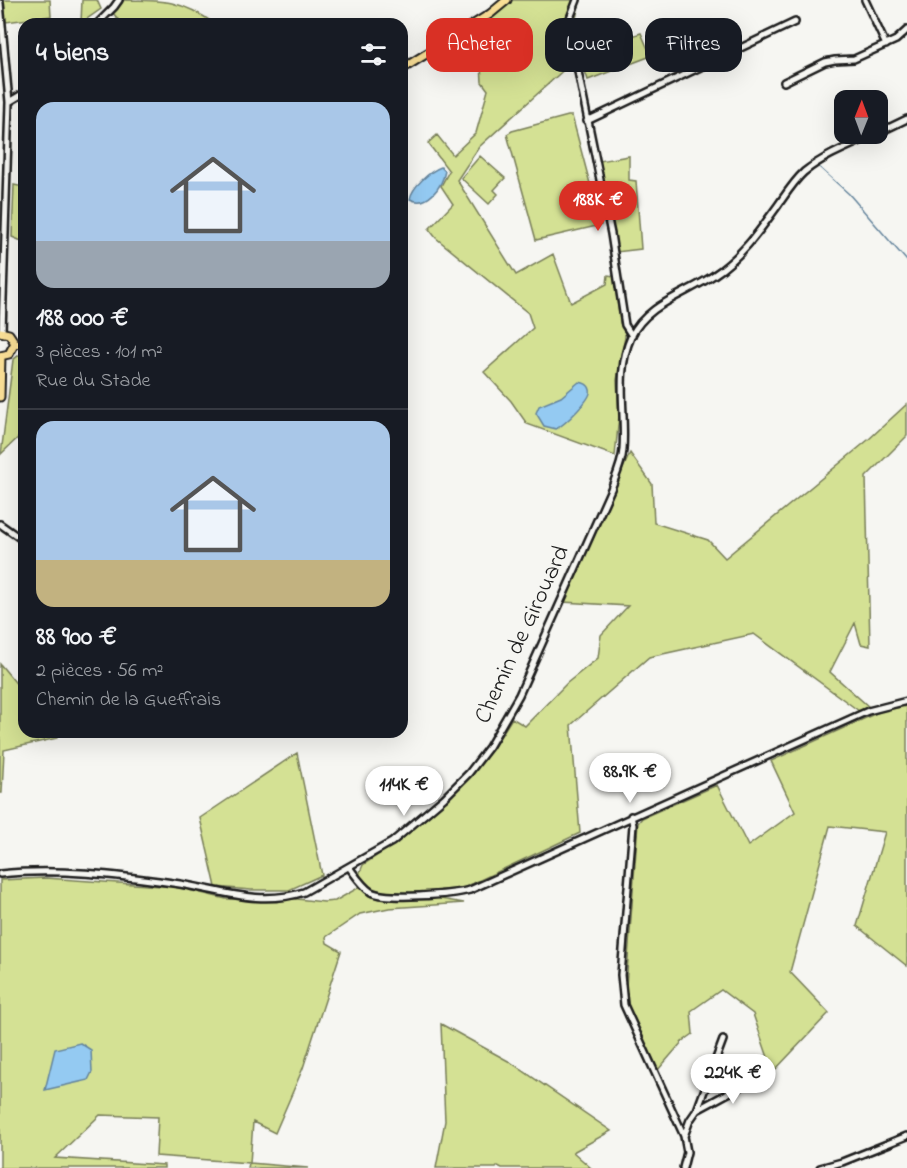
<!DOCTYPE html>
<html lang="fr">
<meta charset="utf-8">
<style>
:root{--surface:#171b24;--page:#242831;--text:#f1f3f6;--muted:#9ea1a6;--line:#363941;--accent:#d93025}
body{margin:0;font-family:"Indie Flower",sans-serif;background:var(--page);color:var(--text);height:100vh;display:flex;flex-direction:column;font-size:22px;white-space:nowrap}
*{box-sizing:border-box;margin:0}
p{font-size:20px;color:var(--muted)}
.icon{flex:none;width:33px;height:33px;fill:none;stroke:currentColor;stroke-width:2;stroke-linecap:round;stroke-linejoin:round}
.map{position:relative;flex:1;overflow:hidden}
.panel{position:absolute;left:18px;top:18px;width:390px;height:720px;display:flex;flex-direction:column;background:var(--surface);border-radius:18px;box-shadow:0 6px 24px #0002}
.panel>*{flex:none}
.hud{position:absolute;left:426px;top:18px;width:390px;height:54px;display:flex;gap:12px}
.needle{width:39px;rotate:1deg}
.fabs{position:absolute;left:834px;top:90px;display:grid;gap:12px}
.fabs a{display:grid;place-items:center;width:54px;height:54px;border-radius:12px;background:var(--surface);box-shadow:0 6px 24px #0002;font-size:30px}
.price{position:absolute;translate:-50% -51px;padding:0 14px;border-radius:21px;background:#fff;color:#222;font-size:20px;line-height:39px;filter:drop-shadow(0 2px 3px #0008)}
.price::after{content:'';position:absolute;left:50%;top:36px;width:18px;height:14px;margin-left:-9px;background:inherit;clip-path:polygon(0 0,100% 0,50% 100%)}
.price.active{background:var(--accent);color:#fff}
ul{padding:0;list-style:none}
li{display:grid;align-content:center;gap:12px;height:318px;padding:0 18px}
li+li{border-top:2px solid var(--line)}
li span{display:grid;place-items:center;height:186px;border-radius:18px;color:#555}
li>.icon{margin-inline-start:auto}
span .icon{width:108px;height:108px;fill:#fffc;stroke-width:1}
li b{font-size:26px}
h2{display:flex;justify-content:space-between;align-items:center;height:72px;padding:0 18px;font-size:26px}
.chip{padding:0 21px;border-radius:18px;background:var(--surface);box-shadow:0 6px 24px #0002;font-size:21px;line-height:54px}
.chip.active{background:var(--accent);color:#fff}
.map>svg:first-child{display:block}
</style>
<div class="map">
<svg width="907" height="1168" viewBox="0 0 907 1168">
<rect width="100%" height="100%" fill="#f6f6f2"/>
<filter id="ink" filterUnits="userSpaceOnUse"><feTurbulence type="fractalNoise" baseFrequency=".0167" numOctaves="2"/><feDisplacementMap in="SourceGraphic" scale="12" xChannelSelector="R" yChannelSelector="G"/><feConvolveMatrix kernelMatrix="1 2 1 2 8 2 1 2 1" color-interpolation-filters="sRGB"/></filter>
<g filter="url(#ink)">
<path fill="#d4e194" stroke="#787e58" stroke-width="1.5" d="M 4,0 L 50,0 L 51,16 L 6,22 Z
M 82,0 L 97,0 L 101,9 L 81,23 Z
M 124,0 C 163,0 182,0 215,24 L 122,24 L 113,13 Z
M 513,0 L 580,0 L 575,23 L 580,54 L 641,33 L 651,56 L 588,80 L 580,55 L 479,147 L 457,180 L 516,275 L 553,254 L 571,303 L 607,284 L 608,275 L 614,276 L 620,323 L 625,331 L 625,337 L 617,380 L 619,416 L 615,456 L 527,424 L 511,401 L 484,372 L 533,328 L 528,313 L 436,238 L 429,229 L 453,204 L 441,186 L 449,171 L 428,143 L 437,135 L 453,155 L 476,133 L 488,90 L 482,82 L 480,46 L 470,35 Z
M 568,116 L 572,116 L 601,225 L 536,240 L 507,134 L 512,131 Z
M 480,156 L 505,178 L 494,190 L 498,194 L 489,204 L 461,178 Z
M 629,156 L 629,180 L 636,181 L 641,249 L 616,252 L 599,161 Z
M 14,185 L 24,187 L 24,242 L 12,237 Z
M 24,351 L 24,432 L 1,454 L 13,360 Z
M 907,404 L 907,436 L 866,477 L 870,646 L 861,644 L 855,623 L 830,672 L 869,707 L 859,711 L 754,634 L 649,657 L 571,725 L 580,833 L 461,889 L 441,890 L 440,899 L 464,903 L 389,908 L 360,914 L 326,937 L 327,943 L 341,951 L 303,1068 L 275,1133 L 253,1122 L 250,1163 L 308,1168 L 248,1168 L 249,1163 L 156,1156 L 158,1117 L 100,1115 L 55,1158 L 164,1165 L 164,1168 L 0,1168 L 0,880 L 46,878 L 176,887 L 226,899 L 297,899 L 324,902 L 335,901 L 358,888 L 360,872 L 363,865 L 390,847 L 431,814 L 495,745 L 512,718 L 525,726 L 567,683 L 598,658 L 601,635 L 628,606 L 563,602 L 630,453 L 652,484 L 654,523 L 708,540 L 725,558 L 868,440 Z
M 0,664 L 24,693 L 24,732 L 53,732 L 57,738 L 4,750 L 2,793 L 0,793 Z
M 907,706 L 907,966 L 857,926 L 885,832 L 830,826 L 790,972 L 829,1013 L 773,1072 L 753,1014 L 721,990 L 691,1011 L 693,1034 L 682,1042 L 657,1071 L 628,1007 L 626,986 L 638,823 L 642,818 L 717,785 L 748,846 L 795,812 L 771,761 L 881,711 Z
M 297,753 L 322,875 L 289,890 L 251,890 L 216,887 L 200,818 Z
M 441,1024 L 510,1062 L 611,1131 L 573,1152 L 591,1168 L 502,1168 L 498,1166 L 496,1168 L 436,1168 L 445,1121 Z"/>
<path fill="#94caf2" stroke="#64849c" stroke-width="1.5" d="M 441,167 L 445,171 C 442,187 427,208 410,199 C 412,187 430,171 441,167 Z
M 579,382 C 584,383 589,384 590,390 C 593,398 564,425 556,429 L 544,426 L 536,413 L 539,406 L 561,397 Z
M 80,1043 L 91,1050 L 92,1072 L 88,1080 L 45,1090 L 55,1049 Z"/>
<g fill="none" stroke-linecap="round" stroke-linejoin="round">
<path stroke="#64849c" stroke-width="1.5" d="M 819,167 L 849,194 L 907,261"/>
<defs>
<path id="minor" d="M 577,0 L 570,18 L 572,42 L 611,234 L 625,325 L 632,336
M 865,0 L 886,45
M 0,3 L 9,102 L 2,332
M 97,24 L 114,7 L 119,0
M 784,82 L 825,62 L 835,60 L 854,59 L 896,40 L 907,30
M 9,102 L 24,93
M 587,121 L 795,22
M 878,133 L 907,119
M 0,524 L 24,541
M 631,816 L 633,825 L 621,975 L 624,1005 L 684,1136 L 687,1152 L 683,1168
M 349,867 C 355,875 362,886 371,892 C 386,900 452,895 470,890 L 868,711 L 907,701
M 0,874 C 55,868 118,875 173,883 C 218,889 258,907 304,892 L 392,842 L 444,798 L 469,773 L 489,747 L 519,695 L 611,489 C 616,476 622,463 623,450 C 626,411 615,373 631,337 C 646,304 687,294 714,275 C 740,258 758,233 776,208 C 784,197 793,182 804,172 C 825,155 852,145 876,134
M 697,1110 L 745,1084 L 762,1079
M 684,1136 L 690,1120 L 697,1110 L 723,1040
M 820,1168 L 842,1162 L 907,1136"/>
<path id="major" d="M 402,69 L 490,14 L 507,0
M 0,332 L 9,334 L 15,343 L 9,354 L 0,356
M 15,343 L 24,344
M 0,397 L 1,356"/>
</defs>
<use href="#minor" stroke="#1c1c1c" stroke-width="10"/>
<use href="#major" stroke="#1c1c1c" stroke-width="11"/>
<use href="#minor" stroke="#f6f6f2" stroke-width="5"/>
<use href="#major" stroke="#fadf96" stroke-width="7"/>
</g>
</g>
<g text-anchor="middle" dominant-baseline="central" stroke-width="4.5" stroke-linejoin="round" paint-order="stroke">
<g font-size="24" fill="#1c1c1c" stroke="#f6f6f2">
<text transform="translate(523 635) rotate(-65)">Chemin de Girouard</text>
</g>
</g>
</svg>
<div class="fabs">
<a><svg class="needle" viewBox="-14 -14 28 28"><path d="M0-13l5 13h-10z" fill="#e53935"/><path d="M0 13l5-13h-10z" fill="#9ea1a6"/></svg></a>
</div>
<b class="price active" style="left:598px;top:232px">188K €</b>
<b class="price" style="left:630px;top:804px">88.9K €</b>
<b class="price" style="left:404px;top:817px">114K €</b>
<b class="price" style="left:733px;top:1105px">224K €</b>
<div class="hud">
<a class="chip active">Acheter</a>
<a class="chip">Louer</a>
<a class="chip">Filtres</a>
</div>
<section class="panel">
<h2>4 biens<svg class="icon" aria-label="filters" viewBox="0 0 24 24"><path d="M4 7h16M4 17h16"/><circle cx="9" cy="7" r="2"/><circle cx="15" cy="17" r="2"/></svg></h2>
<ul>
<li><span style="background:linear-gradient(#a9c7e8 75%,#9aa5b1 0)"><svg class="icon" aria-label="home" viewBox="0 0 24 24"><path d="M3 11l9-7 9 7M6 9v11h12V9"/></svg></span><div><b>188 000 €</b><p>3 pièces · 101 m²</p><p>Rue du Stade</p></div></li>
<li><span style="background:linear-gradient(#a9c7e8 75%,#c2b280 0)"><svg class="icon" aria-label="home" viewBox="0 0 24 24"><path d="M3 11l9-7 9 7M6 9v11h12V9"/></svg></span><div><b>88 900 €</b><p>2 pièces · 56 m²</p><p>Chemin de la Gueffrais</p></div></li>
</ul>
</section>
</div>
